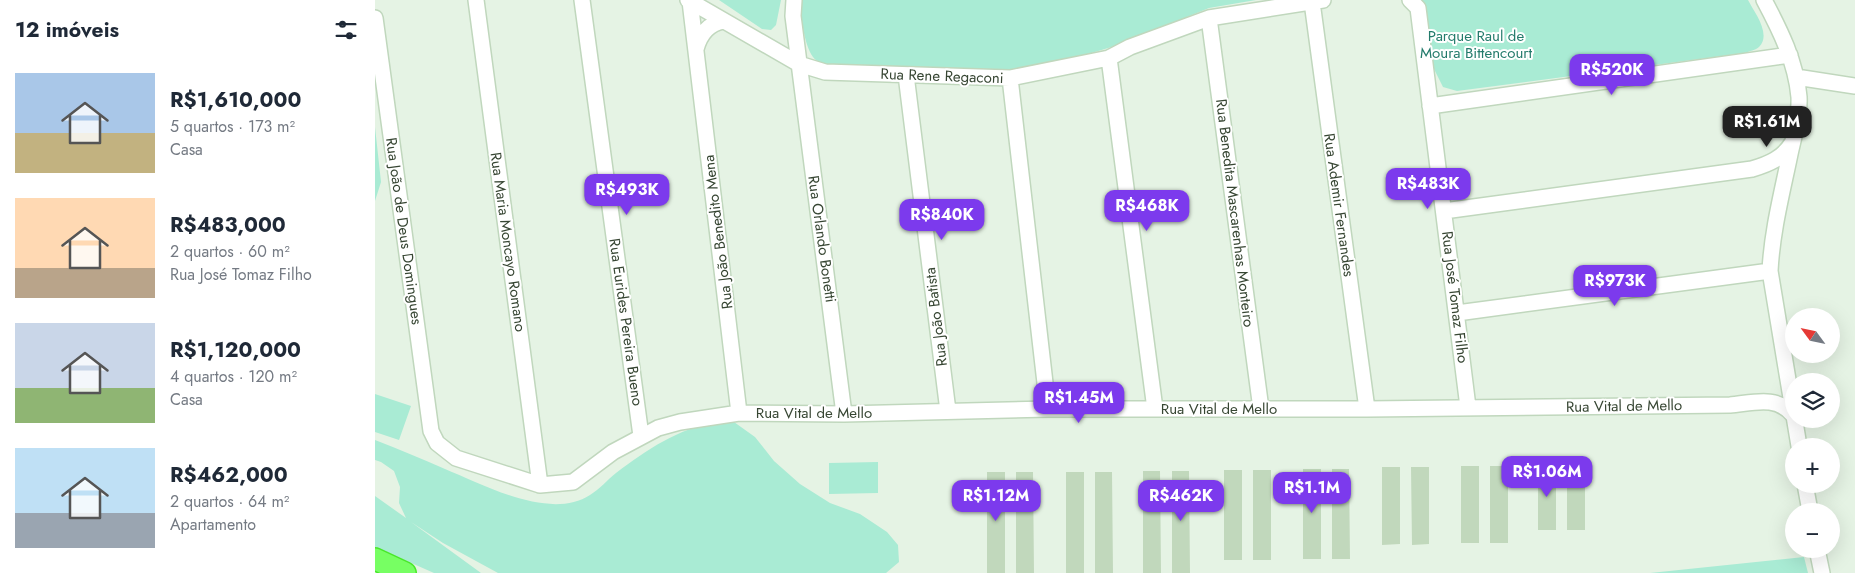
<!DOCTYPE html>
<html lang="pt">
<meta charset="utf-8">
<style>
:root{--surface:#fff;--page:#f2f2f3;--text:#1f2937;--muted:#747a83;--accent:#7c3aed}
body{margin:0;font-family:Jost,sans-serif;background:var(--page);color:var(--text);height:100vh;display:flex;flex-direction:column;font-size:19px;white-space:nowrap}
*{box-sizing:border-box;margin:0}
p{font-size:16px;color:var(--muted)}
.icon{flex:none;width:28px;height:28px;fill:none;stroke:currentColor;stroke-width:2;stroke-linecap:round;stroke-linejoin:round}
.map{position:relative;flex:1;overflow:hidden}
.details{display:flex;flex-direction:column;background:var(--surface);width:375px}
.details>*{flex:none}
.needle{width:32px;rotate:303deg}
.controls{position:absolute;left:1410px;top:308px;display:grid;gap:10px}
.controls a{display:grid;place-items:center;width:55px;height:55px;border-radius:50%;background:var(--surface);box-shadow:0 5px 20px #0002;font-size:25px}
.price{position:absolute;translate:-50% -42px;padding:0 11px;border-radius:10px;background:var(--accent);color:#fff;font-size:16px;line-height:32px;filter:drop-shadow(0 1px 2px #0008)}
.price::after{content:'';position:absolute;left:50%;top:30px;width:15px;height:11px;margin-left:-8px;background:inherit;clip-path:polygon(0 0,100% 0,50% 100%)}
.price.on{background:#222;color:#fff}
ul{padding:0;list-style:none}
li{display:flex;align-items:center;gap:15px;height:125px;padding:0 15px}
li span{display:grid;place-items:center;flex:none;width:140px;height:100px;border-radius:0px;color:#555}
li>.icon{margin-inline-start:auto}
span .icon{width:60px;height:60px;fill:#fffc;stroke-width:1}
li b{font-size:21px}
h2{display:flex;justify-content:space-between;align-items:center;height:60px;padding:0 15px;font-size:21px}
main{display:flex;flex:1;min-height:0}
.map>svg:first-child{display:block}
</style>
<main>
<section class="details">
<h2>12 imóveis<svg class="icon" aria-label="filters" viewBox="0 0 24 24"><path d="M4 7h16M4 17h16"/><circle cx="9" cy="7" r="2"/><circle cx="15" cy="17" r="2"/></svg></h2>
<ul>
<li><span style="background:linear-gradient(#a9c7e8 60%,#c2b280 0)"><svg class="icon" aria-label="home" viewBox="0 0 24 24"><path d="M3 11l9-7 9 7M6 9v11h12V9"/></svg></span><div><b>R$1,610,000</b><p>5 quartos · 173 m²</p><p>Casa</p></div></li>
<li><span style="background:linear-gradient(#ffd9b3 70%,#b9a48a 0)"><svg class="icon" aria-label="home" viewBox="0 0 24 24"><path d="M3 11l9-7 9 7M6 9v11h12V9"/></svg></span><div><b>R$483,000</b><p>2 quartos · 60 m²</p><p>Rua José Tomaz Filho</p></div></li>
<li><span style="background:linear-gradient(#c9d6e8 65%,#8fb573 0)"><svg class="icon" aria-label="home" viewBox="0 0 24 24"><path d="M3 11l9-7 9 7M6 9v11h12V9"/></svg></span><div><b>R$1,120,000</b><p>4 quartos · 120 m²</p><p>Casa</p></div></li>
<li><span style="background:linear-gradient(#bfe0f5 65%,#9aa5b1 0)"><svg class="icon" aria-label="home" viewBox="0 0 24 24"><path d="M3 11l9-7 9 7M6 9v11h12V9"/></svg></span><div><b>R$462,000</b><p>2 quartos · 64 m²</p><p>Apartamento</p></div></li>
</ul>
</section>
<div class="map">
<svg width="1480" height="573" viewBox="0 0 1480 573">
<rect width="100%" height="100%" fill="#e5f3e4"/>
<path fill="#a9ebd4" d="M 344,0 L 406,0 L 401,25 L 396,30 L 387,29 Z
M 427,0 L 881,0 L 834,8 L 743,45 L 690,61 L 630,71 L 452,64 C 449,63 443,62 441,60 C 430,52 424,12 427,0 Z
M 1046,0 L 1373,0 C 1379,12 1397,34 1384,47 C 1381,50 1374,51 1370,53 L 1082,91 L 1068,87 L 1058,67 L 1051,6 Z
M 0,127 L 6,182 L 0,201 Z
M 0,394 L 36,406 L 24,440 L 0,432 Z
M 342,422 L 359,422 L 380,437 L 399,461 L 425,484 L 455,503 L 485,514 L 512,532 L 523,545 L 524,562 L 511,573 L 123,573 L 68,543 L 36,522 L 106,573 L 59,573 L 0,547 L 0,496 L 31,518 L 24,503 L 25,487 L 19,471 L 6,462 L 0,460 L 0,440 C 24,449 47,459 70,469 C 109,485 175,521 215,495 C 225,489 232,480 241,473 C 273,449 302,429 342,422 Z
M 503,462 L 503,493 L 454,494 L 454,463 Z
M 1429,557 L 1433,573 L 1275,573 Z"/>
<path fill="#c1d8bc" d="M 1086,466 L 1104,466 L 1104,543 L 1086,543 Z
M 1115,466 L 1133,466 L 1133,543 L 1115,543 Z
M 1163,466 L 1181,466 L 1181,530 L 1163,530 Z
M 1192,466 L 1210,466 L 1210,530 L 1192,530 Z
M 1007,467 L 1025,467 L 1025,544 L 1007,545 Z
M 1036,467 L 1054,467 L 1054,544 L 1037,545 Z
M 928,469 L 946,469 L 946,559 L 928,559 Z
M 957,469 L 974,469 L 975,559 L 957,559 Z
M 849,470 L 867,470 L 867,560 L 849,560 Z
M 878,470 L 896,470 L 896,560 L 878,560 Z
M 768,471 L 785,471 L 786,573 L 768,573 Z
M 797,471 L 814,471 L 815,573 L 797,573 Z
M 612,472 L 630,472 L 630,573 L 612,573 Z
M 641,472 L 658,472 L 659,573 L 641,573 Z
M 691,472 L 709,472 L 709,573 L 691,573 Z
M 720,472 L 737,472 L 738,573 L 720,573 Z"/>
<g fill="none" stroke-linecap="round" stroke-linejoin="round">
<defs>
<path id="minor" d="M 101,0 L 165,485
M 207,0 L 266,436
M 313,0 L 424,64 L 450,72 L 635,78 L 734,58 L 755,47 L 834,18 L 948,0
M 419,0 L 418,16 L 469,414
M 1035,0 L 1043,8 L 1093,407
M 1389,0 C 1405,30 1421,62 1424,97 C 1425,115 1419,136 1415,154 C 1407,193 1397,231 1395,271 L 1424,446
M 315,1 L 364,413
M 937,2 L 992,409
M 0,18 L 56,431 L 62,443 L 81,458 L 165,485 L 198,482 L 238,452 L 283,428 L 305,422 L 364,413 L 469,414 L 673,409 L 992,409 L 1355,405 C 1378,403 1402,395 1418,415
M 834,18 L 886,409
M 321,49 C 325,34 334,23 349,21
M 734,58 L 780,409
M 531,75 L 573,411
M 1421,77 L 1480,86
M 635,78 L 673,409
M 1055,106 L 1415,55
M 1069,211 L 1377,169 C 1394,164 1408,158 1417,143
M 1082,313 L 1395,271
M 1430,484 L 1435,511
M 1442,549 L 1447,573"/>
<path id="highway" d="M 0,559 L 30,573"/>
</defs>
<use href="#minor" stroke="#c0d7bd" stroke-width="18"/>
<use href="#highway" stroke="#49e72a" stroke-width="24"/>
<use href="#minor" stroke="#fff" stroke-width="15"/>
<use href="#highway" stroke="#77ff63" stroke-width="21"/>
</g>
<g text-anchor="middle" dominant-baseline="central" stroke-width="4" stroke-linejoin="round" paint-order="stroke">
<g font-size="15" fill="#237b6b" stroke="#fff">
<text x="1101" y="36">Parque Raul de<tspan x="1101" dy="17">Moura Bittencourt</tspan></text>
</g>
<g font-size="15" fill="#374633" stroke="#fff">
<text transform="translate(567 76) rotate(2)">Rua Rene Regaconi</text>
<text transform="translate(964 205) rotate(82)">Rua Ademir Fernandes</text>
<text transform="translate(860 213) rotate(83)">Rua Benedita Mascarenhas Monteiro</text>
<text transform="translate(29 231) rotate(82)">Rua João de Deus Domingues</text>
<text transform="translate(343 232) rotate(-97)">Rua João Benedito Mena</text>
<text transform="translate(447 239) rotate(82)">Rua Orlando Bonetti</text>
<text transform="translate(133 242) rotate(82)">Rua Maria Moncayo Romano</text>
<text transform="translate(1080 297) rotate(83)">Rua José Tomaz Filho</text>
<text transform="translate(561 317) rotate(-97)">Rua João Batista</text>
<text transform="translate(251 322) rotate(82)">Rua Eurides Pereira Bueno</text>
<text transform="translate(1249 406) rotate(-1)">Rua Vital de Mello</text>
<text x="844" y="409">Rua Vital de Mello</text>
<text x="439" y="413">Rua Vital de Mello</text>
</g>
</g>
</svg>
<div class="controls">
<a><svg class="needle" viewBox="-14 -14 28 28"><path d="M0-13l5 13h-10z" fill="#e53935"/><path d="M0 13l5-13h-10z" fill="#747a83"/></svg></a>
<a><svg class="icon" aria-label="layers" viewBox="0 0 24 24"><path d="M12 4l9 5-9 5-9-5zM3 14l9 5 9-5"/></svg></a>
<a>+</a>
<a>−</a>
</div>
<b class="price" style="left:1237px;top:96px">R$520K</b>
<b class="price on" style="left:1392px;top:148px">R$1.61M</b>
<b class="price" style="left:1053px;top:210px">R$483K</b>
<b class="price" style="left:252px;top:216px">R$493K</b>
<b class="price" style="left:772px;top:232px">R$468K</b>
<b class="price" style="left:567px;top:241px">R$840K</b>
<b class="price" style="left:1240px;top:307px">R$973K</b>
<b class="price" style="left:704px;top:424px">R$1.45M</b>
<b class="price" style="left:1172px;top:498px">R$1.06M</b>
<b class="price" style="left:937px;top:514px">R$1.1M</b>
<b class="price" style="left:621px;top:522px">R$1.12M</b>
<b class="price" style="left:806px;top:522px">R$462K</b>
</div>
</main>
